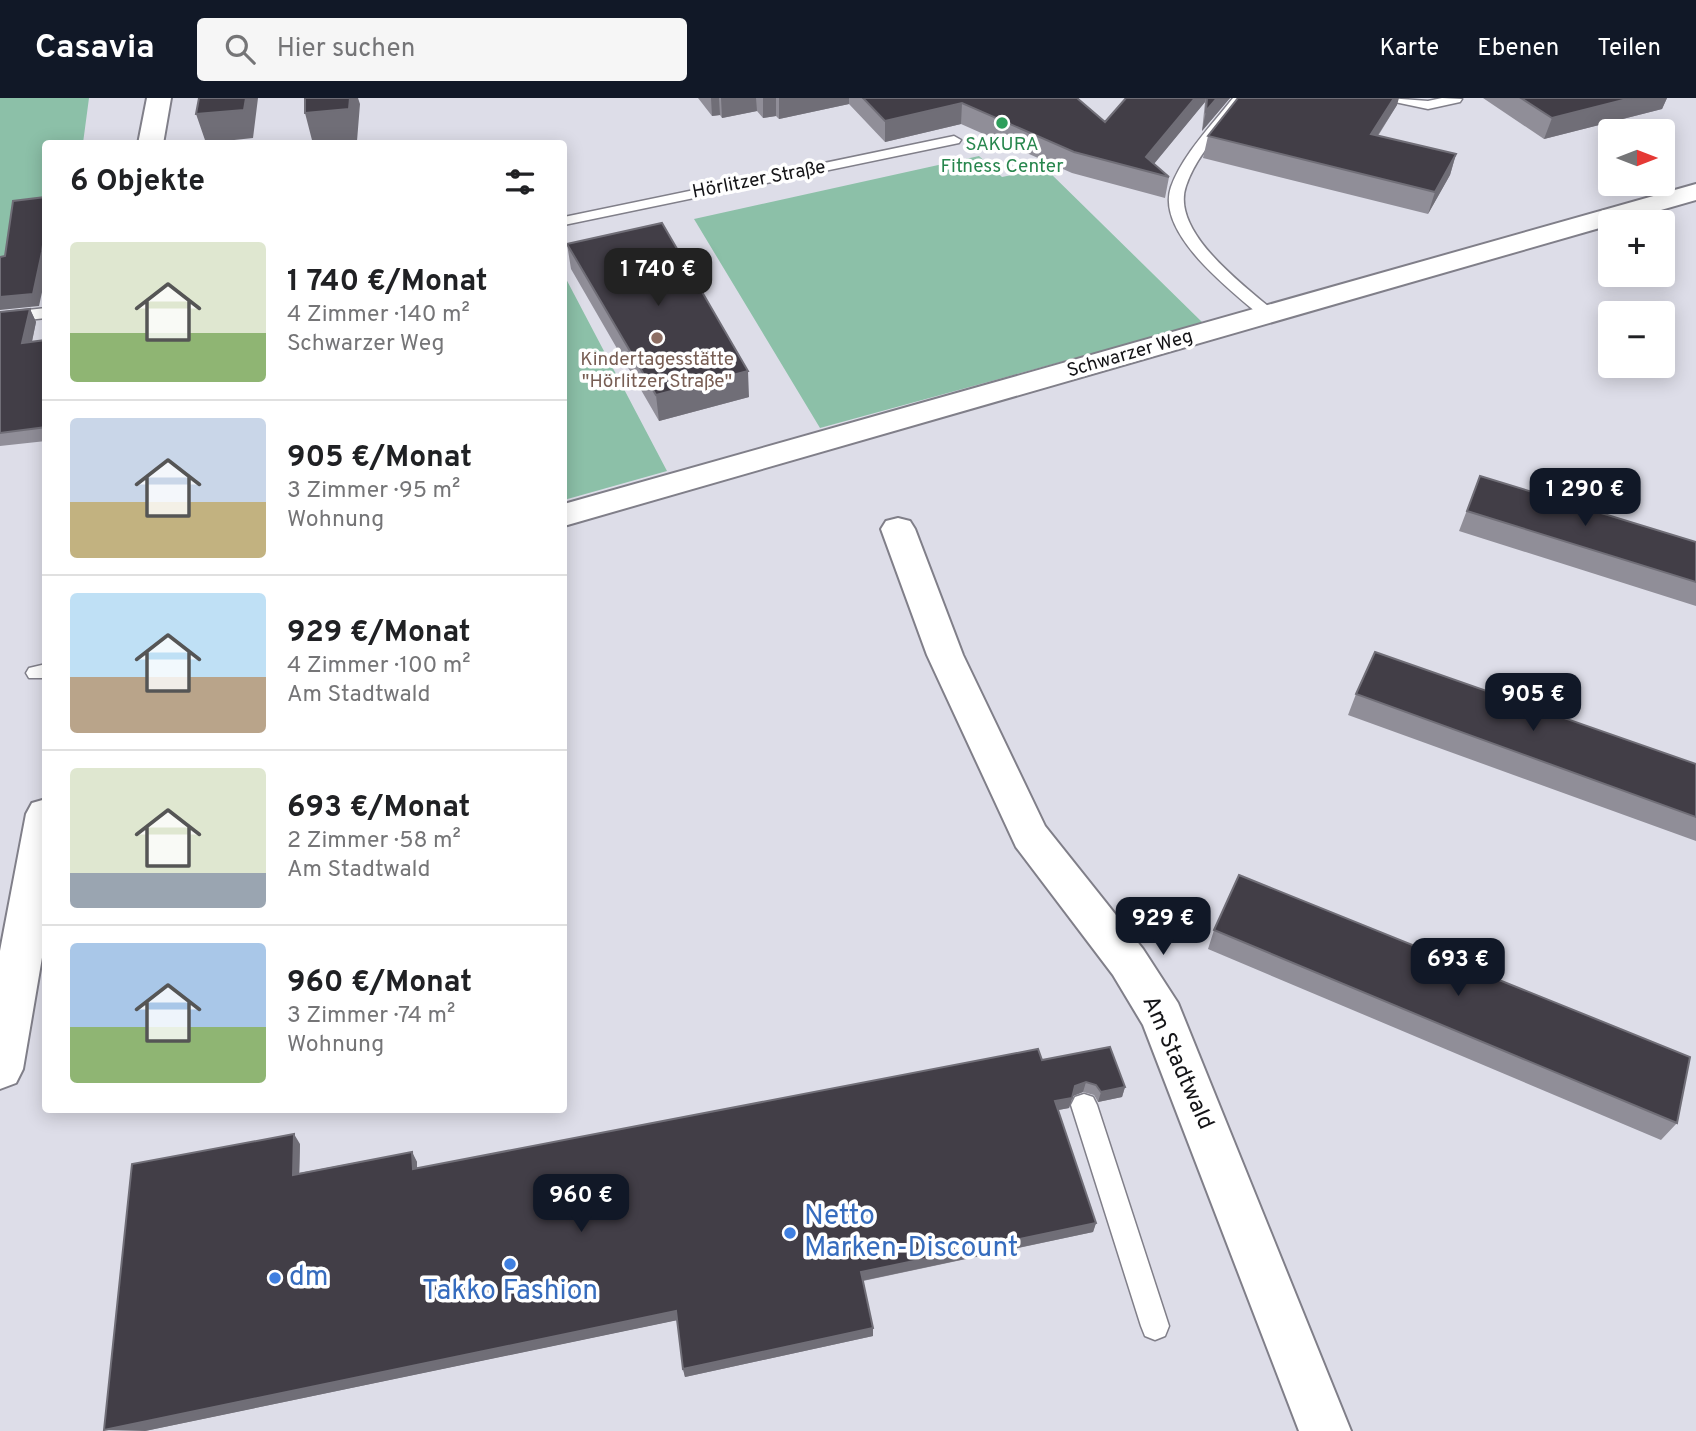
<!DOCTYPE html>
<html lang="de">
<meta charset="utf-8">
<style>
:root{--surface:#fff;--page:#f6f6f6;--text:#202124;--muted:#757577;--line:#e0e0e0;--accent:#111827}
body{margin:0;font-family:Overpass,sans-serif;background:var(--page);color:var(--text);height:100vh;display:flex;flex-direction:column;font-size:26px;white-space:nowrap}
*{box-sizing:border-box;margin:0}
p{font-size:23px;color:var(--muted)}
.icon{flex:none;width:38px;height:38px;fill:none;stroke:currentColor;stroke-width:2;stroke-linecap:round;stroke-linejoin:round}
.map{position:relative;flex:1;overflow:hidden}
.drawer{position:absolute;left:42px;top:42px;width:525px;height:973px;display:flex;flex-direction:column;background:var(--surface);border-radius:7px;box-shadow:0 4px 18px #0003}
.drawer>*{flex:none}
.needle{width:46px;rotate:90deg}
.controls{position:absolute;left:1598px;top:21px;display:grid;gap:14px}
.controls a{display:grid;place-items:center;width:77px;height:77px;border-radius:7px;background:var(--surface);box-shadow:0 4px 18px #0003;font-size:35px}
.price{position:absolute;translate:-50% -60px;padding:0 16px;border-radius:14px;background:var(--accent);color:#fff;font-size:23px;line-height:46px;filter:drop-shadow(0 2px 4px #0008)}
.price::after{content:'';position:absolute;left:50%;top:42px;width:21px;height:16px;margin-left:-10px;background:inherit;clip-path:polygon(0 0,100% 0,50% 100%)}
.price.on{background:#222;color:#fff}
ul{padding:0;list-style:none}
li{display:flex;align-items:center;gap:21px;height:175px;padding:0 28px}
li+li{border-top:2px solid var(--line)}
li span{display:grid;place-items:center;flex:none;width:196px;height:140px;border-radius:7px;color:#555}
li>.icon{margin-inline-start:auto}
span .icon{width:84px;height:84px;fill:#fffc;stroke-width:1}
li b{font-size:30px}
h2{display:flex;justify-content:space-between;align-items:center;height:84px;padding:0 28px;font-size:30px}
header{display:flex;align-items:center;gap:42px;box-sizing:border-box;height:98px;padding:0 35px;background:var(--accent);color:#fff}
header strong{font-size:33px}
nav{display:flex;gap:38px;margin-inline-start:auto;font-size:24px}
.search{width:490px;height:63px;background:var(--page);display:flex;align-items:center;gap:18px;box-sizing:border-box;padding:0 24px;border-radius:7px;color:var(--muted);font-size:26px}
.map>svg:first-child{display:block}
</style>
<header>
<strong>Casavia</strong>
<div class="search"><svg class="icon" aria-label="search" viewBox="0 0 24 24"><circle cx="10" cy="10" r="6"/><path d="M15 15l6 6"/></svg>Hier suchen</div>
<nav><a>Karte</a><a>Ebenen</a><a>Teilen</a></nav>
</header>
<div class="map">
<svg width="1696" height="1333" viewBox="0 0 1696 1333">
<rect width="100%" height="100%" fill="#dddde8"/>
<path fill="#8cc0a8" d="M 0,0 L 89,0 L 83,45 L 46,46 L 45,159 L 0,165 Z
M 979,58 L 1002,79 L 1045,70 L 1203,225 L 820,330 L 694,121 Z
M 564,177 L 667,373 L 564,402 Z"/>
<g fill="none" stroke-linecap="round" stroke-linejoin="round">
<defs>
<path id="lane" d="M 1233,0 L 1247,0 C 1226,28 1197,55 1186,88 C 1170,134 1245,188 1275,214 L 1277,217 L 1275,220 L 1263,220 C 1233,194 1155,136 1171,89 C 1183,56 1212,27 1233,0 Z
M 1388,0 L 1428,3 L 1442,0 L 1462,1 L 1460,4 L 1428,11 L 1390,3 Z
M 954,38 L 961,42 L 959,45 L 564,127 L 564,119 Z
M 46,210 L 46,220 L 0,225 L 0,215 Z
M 46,566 L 46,580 L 29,580 L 26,575 L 29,570 Z
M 1084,996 L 1093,999 L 1097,1007 L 1169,1228 L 1165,1238 L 1155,1242 L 1145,1238 L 1141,1228 L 1071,1007 L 1075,999 Z"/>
<path id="street" d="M 147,0 L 171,0 L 163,46 L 138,46 Z
M 1696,86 L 1696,102 L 1619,124 L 1610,124 L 1610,127 L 564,428 L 564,406 Z
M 898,420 L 910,423 L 915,431 L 963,557 L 1045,728 L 1143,851 L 1178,905 L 1351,1333 L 1299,1333 L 1143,927 L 1113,877 L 1016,749 L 927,557 L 881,431 L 886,423 Z
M 46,701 L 46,836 L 23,971 L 16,985 L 0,991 L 0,853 L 26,716 L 32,705 Z"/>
</defs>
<use href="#lane" stroke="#807f89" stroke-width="3"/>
<use href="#street" stroke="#807f89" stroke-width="4"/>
<use href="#lane" fill="#fff" fill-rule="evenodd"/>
<use href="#street" fill="#fff" fill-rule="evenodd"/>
</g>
<path fill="#908e98" d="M 698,0 L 1077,0 L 1105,24 L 1126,0 L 1230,0 L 1202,33 L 1205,4 L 1154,66 L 1169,79 L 1165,100 L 1072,75 L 961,26 L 885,44 L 849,6 L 779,21 L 776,18 L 763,20 L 757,13 L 722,20 L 720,17 L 712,18 Z
M 1483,0 L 1667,0 L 1662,11 L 1544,41 Z
M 1397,7 L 1378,38 L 1456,56 L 1450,77 L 1428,116 L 1203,60 L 1208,38 Z
M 567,146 L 749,299 L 659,323 L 571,171 Z
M 30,211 L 36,224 L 32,244 L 46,242 L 46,343 L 0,348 L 0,214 Z
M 1480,378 L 1696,444 L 1696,508 L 1459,433 Z
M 1356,596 L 1696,666 L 1696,743 L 1348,617 Z
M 1214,832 L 1677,1025 L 1661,1042 L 1208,851 Z
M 1042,962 L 1125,989 L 1122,999 L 1098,1004 L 1094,997 L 1083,994 L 1073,998 L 1069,1010 L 1058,1012 L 1096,1125 L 1093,1134 L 863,1183 L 873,1238 L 685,1279 L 683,1271 L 677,1222 L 145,1333 L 300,1046 L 299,1075 L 412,1054 L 417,1064 L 417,1070 Z"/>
<path fill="#706e77" d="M 246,0 L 258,0 L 253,40 L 206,45 L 196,16 Z
M 350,0 L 358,0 L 360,6 L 357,43 L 337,46 L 313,46 L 305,15 Z
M 711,0 L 719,0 L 720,17 L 712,18 Z
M 721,0 L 756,0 L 757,13 L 722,20 Z
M 763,0 L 776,0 L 776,18 L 763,20 Z
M 779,0 L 849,0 L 849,6 L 779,21 Z
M 1195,0 L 1206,0 L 1205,4 L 1148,73 L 1146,59 Z
M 1217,0 L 1230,0 L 1202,33 L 1206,13 Z
M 1394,0 L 1399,0 L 1397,7 L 1365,57 L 1371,36 Z
M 1631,0 L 1667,0 L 1662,11 L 1544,41 L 1552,20 Z
M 962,5 L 961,26 L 885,44 L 885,23 Z
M 1456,56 L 1450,77 L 1428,116 L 1435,94 Z
M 46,125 L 46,176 L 39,208 L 0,212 L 0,199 Z
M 30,211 L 36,224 L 29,257 L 22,245 Z
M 748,273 L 749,299 L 659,323 L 656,297 Z
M 1086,984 L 1083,994 L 1073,998 L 1069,1010 L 1053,1013 L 1055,1003 L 1075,988 Z
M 1125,989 L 1122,999 L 1098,1004 L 1101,994 Z
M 294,1036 L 300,1046 L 299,1086 L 293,1077 Z
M 412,1054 L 417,1064 L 417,1080 L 413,1071 Z
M 1096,1125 L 1093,1134 L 861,1183 L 861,1174 Z
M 676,1213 L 678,1222 L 145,1333 L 104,1332 Z
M 873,1230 L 873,1238 L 685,1279 L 683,1271 Z"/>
<path fill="#423e47" stroke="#706e77" stroke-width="2" d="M 199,0 L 246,0 L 244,12 L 196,16 Z
M 305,0 L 350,0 L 349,11 L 305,15 Z
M 863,0 L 1077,0 L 1105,24 L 1126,0 L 1195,0 L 1146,59 L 1169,79 L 1074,54 L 962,5 L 885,23 Z
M 1207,0 L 1217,0 L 1206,13 Z
M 1238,0 L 1394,0 L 1371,36 L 1456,56 L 1435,94 L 1208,38 Z
M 1521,0 L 1631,0 L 1552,20 Z
M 46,99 L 46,125 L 42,154 L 33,196 L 0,199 L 0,159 L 5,158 L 13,103 Z
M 662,125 L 748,273 L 656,297 L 567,146 Z
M 30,211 L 22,245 L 46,242 L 46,329 L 0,335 L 0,214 Z
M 1480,378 L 1696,444 L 1696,484 L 1467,413 Z
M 1375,554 L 1696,666 L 1696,719 L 1356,596 Z
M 1239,777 L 1690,959 L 1677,1025 L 1214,832 Z
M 1110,949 L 1125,989 L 1101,994 L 1096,987 L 1086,984 L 1075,988 L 1072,1000 L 1055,1003 L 1096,1125 L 861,1174 L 873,1230 L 683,1271 L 676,1213 L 104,1332 L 132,1066 L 294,1036 L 293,1077 L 412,1054 L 413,1071 L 1038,951 L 1042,962 Z"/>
<circle fill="#2e9e5b" stroke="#fff" stroke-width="2.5" cx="1002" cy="25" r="7"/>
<circle fill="#8d6e63" stroke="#fff" stroke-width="2.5" cx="657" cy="240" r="7"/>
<g fill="#3f7fe0" stroke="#fff" stroke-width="2.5">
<circle cx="790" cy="1135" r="7"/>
<circle cx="510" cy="1166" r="7"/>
<circle cx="275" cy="1180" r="7"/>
</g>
<g text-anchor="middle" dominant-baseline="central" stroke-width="7" stroke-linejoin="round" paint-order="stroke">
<g font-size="19" fill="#27864d" stroke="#fff">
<text x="1002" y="47">SAKURA<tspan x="1002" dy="22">Fitness Center</tspan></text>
</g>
<g font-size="19" fill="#141417" stroke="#fff">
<text transform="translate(759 82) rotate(-11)">Hörlitzer Straße</text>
<text transform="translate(1130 256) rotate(-16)">Schwarzer Weg</text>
</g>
<g font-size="19" fill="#785e54" stroke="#fff">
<text x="657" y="262">Kindertagesstätte<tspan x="657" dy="22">"Hörlitzer Straße"</tspan></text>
</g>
<g font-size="23" fill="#141417" stroke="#fff">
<text transform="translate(1177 965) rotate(66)">Am Stadtwald</text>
</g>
<g font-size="28" fill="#366cbe" stroke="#fff" text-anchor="start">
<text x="804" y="1119">Netto<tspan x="804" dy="32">Marken-Discount</tspan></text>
<text x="289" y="1180">dm</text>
<text x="510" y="1194" text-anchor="middle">Takko Fashion</text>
</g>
</g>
</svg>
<div class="controls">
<a><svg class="needle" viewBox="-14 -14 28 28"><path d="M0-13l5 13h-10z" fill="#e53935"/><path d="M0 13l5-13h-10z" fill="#757577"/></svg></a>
<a>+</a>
<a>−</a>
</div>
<b class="price on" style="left:658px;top:210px">1 740 €</b>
<b class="price" style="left:1585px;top:430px">1 290 €</b>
<b class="price" style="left:1533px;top:635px">905 €</b>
<b class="price" style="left:1163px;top:859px">929 €</b>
<b class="price" style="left:1458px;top:900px">693 €</b>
<b class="price" style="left:581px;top:1136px">960 €</b>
<section class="drawer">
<h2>6 Objekte<svg class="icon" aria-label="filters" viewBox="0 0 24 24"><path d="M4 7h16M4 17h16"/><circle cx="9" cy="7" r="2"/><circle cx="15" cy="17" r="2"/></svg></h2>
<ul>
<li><span style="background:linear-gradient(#dfe7d0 65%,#8fb573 0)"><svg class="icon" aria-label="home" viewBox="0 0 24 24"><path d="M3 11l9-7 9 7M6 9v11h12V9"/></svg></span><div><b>1 740 €/Monat</b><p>4 Zimmer · 140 m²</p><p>Schwarzer Weg</p></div></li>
<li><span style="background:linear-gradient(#c9d6e8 60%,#c2b280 0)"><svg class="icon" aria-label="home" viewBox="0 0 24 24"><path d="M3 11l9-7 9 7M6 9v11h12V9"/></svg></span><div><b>905 €/Monat</b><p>3 Zimmer · 95 m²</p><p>Wohnung</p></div></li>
<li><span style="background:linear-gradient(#bfe0f5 60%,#b9a48a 0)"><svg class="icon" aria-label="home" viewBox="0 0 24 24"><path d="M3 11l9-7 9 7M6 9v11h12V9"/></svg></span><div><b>929 €/Monat</b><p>4 Zimmer · 100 m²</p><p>Am Stadtwald</p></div></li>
<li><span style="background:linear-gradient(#dfe7d0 75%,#9aa5b1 0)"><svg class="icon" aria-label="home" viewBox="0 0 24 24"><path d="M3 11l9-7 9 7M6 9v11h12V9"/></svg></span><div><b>693 €/Monat</b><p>2 Zimmer · 58 m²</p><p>Am Stadtwald</p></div></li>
<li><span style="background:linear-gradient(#a9c7e8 60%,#8fb573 0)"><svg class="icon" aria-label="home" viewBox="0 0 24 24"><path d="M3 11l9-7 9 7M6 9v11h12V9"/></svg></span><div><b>960 €/Monat</b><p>3 Zimmer · 74 m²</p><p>Wohnung</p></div></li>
</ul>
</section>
</div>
